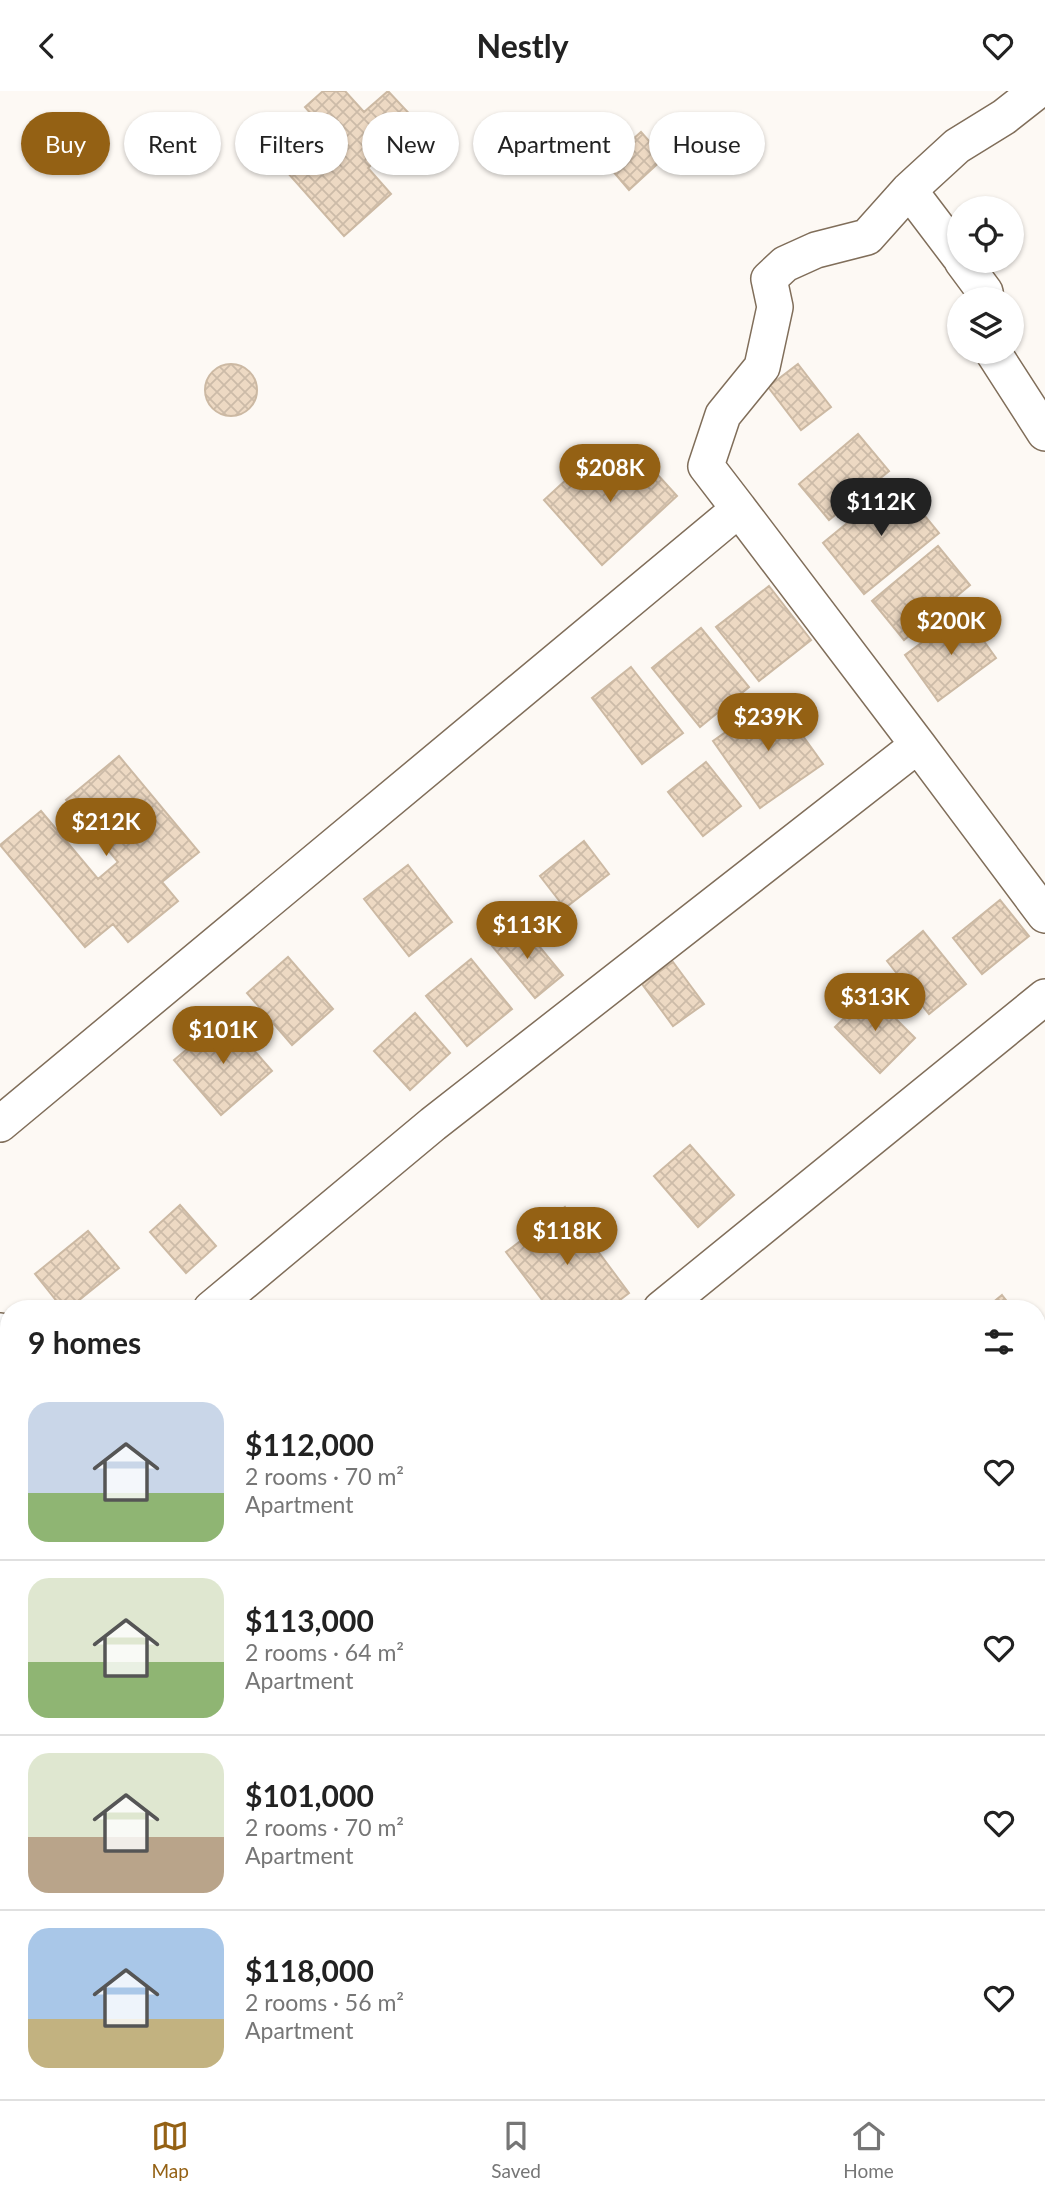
<!DOCTYPE html>
<meta charset="utf-8">
<style>
:root{--surface:#fff;--page:#f6f6f6;--text:#222;--muted:#767676;--line:#e0e0e0;--accent:#946114}
body{margin:0;font-family:Lato,sans-serif;background:var(--page);color:var(--text);height:100vh;display:flex;flex-direction:column;font-size:26px;white-space:nowrap}
*{box-sizing:border-box;margin:0}
p{font-size:23px;color:var(--muted)}
.icon{flex:none;width:38px;height:38px;fill:none;stroke:currentColor;stroke-width:2;stroke-linecap:round;stroke-linejoin:round}
.map{position:relative;flex:1;overflow:hidden}
.details{position:absolute;left:0px;top:1209px;width:1046px;height:800px;display:flex;flex-direction:column;background:var(--surface);border-radius:28px 28px 0 0;box-shadow:0 2px 5px #0004}
.details>*{flex:none}
.guide{position:absolute;left:21px;top:21px;width:1004px;height:63px;display:flex;gap:14px}
.fabs{position:absolute;left:947px;top:105px;display:grid;gap:14px}
.fabs a{display:grid;place-items:center;width:77px;height:77px;border-radius:50%;background:var(--surface);box-shadow:0 2px 5px #0004;font-size:35px}
.price{position:absolute;translate:-50% -60px;padding:0 16px;border-radius:24px;background:var(--accent);color:#fff;font-size:23px;line-height:46px;filter:drop-shadow(0 2px 4px #0008)}
.price::after{content:'';position:absolute;left:50%;top:42px;width:21px;height:16px;margin-left:-10px;background:inherit;clip-path:polygon(0 0,100% 0,50% 100%)}
.price.active{background:#222;color:#fff}
ul{padding:0;list-style:none}
li{display:flex;align-items:center;gap:21px;height:175px;padding:0 28px}
li+li{border-top:2px solid var(--line)}
li span{display:grid;place-items:center;flex:none;width:196px;height:140px;border-radius:21px;color:#555}
li>.icon{margin-inline-start:auto}
span .icon{width:84px;height:84px;fill:#fffc;stroke-width:1}
li b{font-size:30px}
h2{display:flex;justify-content:space-between;align-items:center;height:84px;padding:0 28px;font-size:30px}
.chip{padding:0 24px;border-radius:32px;background:var(--surface);box-shadow:0 2px 5px #0004;font-size:24px;line-height:63px}
.chip.active{background:var(--accent);color:#fff}
header{display:flex;justify-content:space-between;align-items:center;height:91px;padding:0 28px;background:var(--surface);font-size:32px;font-weight:700}
.menu{display:flex;justify-content:space-around;align-items:center;height:98px;border-top:2px solid var(--line);background:var(--surface);font-size:19px;color:var(--muted)}
.menu a{display:grid;justify-items:center;gap:4px}
.menu .active{color:var(--accent)}
.map>svg:first-child{display:block}
</style>
<header><svg class="icon" aria-label="back" viewBox="0 0 24 24"><path d="M15 5l-7 7 7 7"/></svg>Nestly<svg class="icon" aria-label="heart" viewBox="0 0 24 24"><path d="M12 20l-8-8c-3-5 5-10 8-4 3-6 11-1 8 4z"/></svg></header>
<div class="map">
<svg width="1045" height="2008" viewBox="0 0 1045 2008">
<defs>
<pattern id="building-cross-hatch" width="8" height="8" patternUnits="userSpaceOnUse" patternTransform="scale(1.75)"><rect width="8" height="8" fill="#edd9c3"/><path d="M0 0l8 8M0 8l8-8" fill="none" stroke="#ccbba8"/></pattern>
</defs>
<rect width="100%" height="100%" fill="#fdf9f4"/>
<path fill="url(#building-cross-hatch)" stroke="#ccb9a3" stroke-width="2" d="M 323,0 L 345,0 L 364,21 L 388,0 L 417,31 L 368,77 L 391,103 L 344,145 L 271,63 L 313,25 L 305,16 Z
M 641,41 L 664,67 L 629,99 L 606,72 Z
M205 299a26 26 0 1 1 52 0a26 26 0 1 1-52 0Z
M 798,273 L 831,316 L 801,339 L 768,296 Z
M 858,343 L 889,380 L 829,429 L 799,393 Z
M 637,361 L 677,405 L 602,474 L 544,409 L 592,365 L 611,385 Z
M 897,391 L 939,442 L 864,503 L 823,452 Z
M 938,455 L 970,494 L 904,549 L 872,510 Z
M 769,495 L 811,549 L 759,590 L 716,536 Z
M 963,521 L 996,567 L 938,610 L 905,564 Z
M 701,537 L 749,596 L 700,636 L 652,577 Z
M 631,576 L 683,642 L 642,673 L 592,607 Z
M 775,606 L 823,673 L 760,717 L 713,650 Z
M 119,665 L 199,761 L 162,791 L 178,810 L 128,851 L 113,833 L 85,856 L 0,754 L 41,720 L 98,788 L 118,771 L 66,709 Z
M 706,671 L 741,715 L 703,745 L 668,701 Z
M 584,750 L 609,783 L 565,817 L 540,785 Z
M 408,774 L 452,831 L 409,865 L 364,808 Z
M 1000,809 L 1029,845 L 982,883 L 953,847 Z
M 520,832 L 563,884 L 535,907 L 492,855 Z
M 923,840 L 966,893 L 929,923 L 887,870 Z
M 288,866 L 333,918 L 292,954 L 247,902 Z
M 471,868 L 512,918 L 467,955 L 426,905 Z
M 673,871 L 704,913 L 673,935 L 642,893 Z
M 870,902 L 915,947 L 880,982 L 835,936 Z
M 415,922 L 450,962 L 410,999 L 374,960 Z
M 225,926 L 272,980 L 221,1024 L 174,969 Z
M 690,1054 L 734,1104 L 698,1136 L 654,1085 Z
M 180,1114 L 216,1155 L 186,1182 L 150,1141 Z
M 565,1116 L 629,1202 L 608,1218 L 549,1218 L 506,1161 Z
M 88,1140 L 119,1177 L 68,1218 L 63,1218 L 35,1183 Z
M 1002,1204 L 1013,1218 L 985,1218 Z
M 9,1392 L 9,1506 L 0,1512 L 0,1399 Z
M 3,1767 L 9,1775 L 9,1871 L 1,1876 L 0,1770 Z
M 496,2000 L 508,2000 L 514,2008 L 487,2008 Z"/>
<g fill="none" stroke-linecap="round" stroke-linejoin="round">
<defs>
<path id="minor" d="M 909,99 L 959,165
M 962,170 L 985,201 L 986,208
M 993,261 L 1045,342
M 739,418 L 706,375 L 723,324 L 762,276 L 775,216 L 769,188 L 785,173 L 816,159 L 867,146 L 909,99 L 957,55 L 1004,26 L 1037,0
M 0,1033 L 739,418 L 918,654 L 1045,824
M 211,1218 L 433,1033 L 918,654
M 661,1218 L 1045,906
M 0,1240 L 9,1250
M 1038,1280 L 1045,1274
M 0,1568 L 9,1561
M 1038,1645 L 1045,1640
M 0,1930 L 9,1924
M 1038,1954 L 1045,1949
M 696,2000 L 703,2008
M 383,2008 L 393,2000
M 892,2008 L 903,2000
M 966,2008 L 976,2000"/>
</defs>
<use href="#minor" stroke="#806e5a" stroke-width="38"/>
<use href="#minor" stroke="#fff" stroke-width="35"/>
</g>
</svg>
<div class="fabs">
<a><svg class="icon" aria-label="locate" viewBox="0 0 24 24"><circle cx="12" cy="12" r="6"/><path d="M12 2v4M12 18v4M2 12h4M18 12h4"/></svg></a>
<a><svg class="icon" aria-label="layers" viewBox="0 0 24 24"><path d="M12 4l9 5-9 5-9-5zM3 14l9 5 9-5"/></svg></a>
</div>
<b class="price" style="left:610px;top:413px">$208K</b>
<b class="price active" style="left:881px;top:447px">$112K</b>
<b class="price" style="left:951px;top:566px">$200K</b>
<b class="price" style="left:768px;top:662px">$239K</b>
<b class="price" style="left:106px;top:767px">$212K</b>
<b class="price" style="left:527px;top:870px">$113K</b>
<b class="price" style="left:875px;top:942px">$313K</b>
<b class="price" style="left:223px;top:975px">$101K</b>
<b class="price" style="left:567px;top:1176px">$118K</b>
<div class="guide">
<a class="chip active">Buy</a>
<a class="chip">Rent</a>
<a class="chip">Filters</a>
<a class="chip">New</a>
<a class="chip">Apartment</a>
<a class="chip">House</a>
</div>
<section class="details">
<h2>9 homes<svg class="icon" aria-label="filters" viewBox="0 0 24 24"><path d="M4 7h16M4 17h16"/><circle cx="9" cy="7" r="2"/><circle cx="15" cy="17" r="2"/></svg></h2>
<ul>
<li><span style="background:linear-gradient(#c9d6e8 65%,#8fb573 0)"><svg class="icon" aria-label="home" viewBox="0 0 24 24"><path d="M3 11l9-7 9 7M6 9v11h12V9"/></svg></span><div><b>$112,000</b><p>2 rooms · 70 m²</p><p>Apartment</p></div><svg class="icon" aria-label="heart" viewBox="0 0 24 24"><path d="M12 20l-8-8c-3-5 5-10 8-4 3-6 11-1 8 4z"/></svg></li>
<li><span style="background:linear-gradient(#dfe7d0 60%,#8fb573 0)"><svg class="icon" aria-label="home" viewBox="0 0 24 24"><path d="M3 11l9-7 9 7M6 9v11h12V9"/></svg></span><div><b>$113,000</b><p>2 rooms · 64 m²</p><p>Apartment</p></div><svg class="icon" aria-label="heart" viewBox="0 0 24 24"><path d="M12 20l-8-8c-3-5 5-10 8-4 3-6 11-1 8 4z"/></svg></li>
<li><span style="background:linear-gradient(#dfe7d0 60%,#b9a48a 0)"><svg class="icon" aria-label="home" viewBox="0 0 24 24"><path d="M3 11l9-7 9 7M6 9v11h12V9"/></svg></span><div><b>$101,000</b><p>2 rooms · 70 m²</p><p>Apartment</p></div><svg class="icon" aria-label="heart" viewBox="0 0 24 24"><path d="M12 20l-8-8c-3-5 5-10 8-4 3-6 11-1 8 4z"/></svg></li>
<li><span style="background:linear-gradient(#a9c7e8 65%,#c2b280 0)"><svg class="icon" aria-label="home" viewBox="0 0 24 24"><path d="M3 11l9-7 9 7M6 9v11h12V9"/></svg></span><div><b>$118,000</b><p>2 rooms · 56 m²</p><p>Apartment</p></div><svg class="icon" aria-label="heart" viewBox="0 0 24 24"><path d="M12 20l-8-8c-3-5 5-10 8-4 3-6 11-1 8 4z"/></svg></li>
</ul>
</section>
</div>
<nav class="menu">
<a class="active"><svg class="icon" aria-label="map" viewBox="0 0 24 24"><path d="M3 6l6-2 6 2 6-2v14l-6 2-6-2-6 2zM9 4v14M15 6v14"/></svg>Map</a>
<a><svg class="icon" aria-label="saved" viewBox="0 0 24 24"><path d="M7 4h10v16l-5-4-5 4z"/></svg>Saved</a>
<a><svg class="icon" aria-label="home" viewBox="0 0 24 24"><path d="M3 11l9-7 9 7M6 9v11h12V9"/></svg>Home</a>
</nav>
